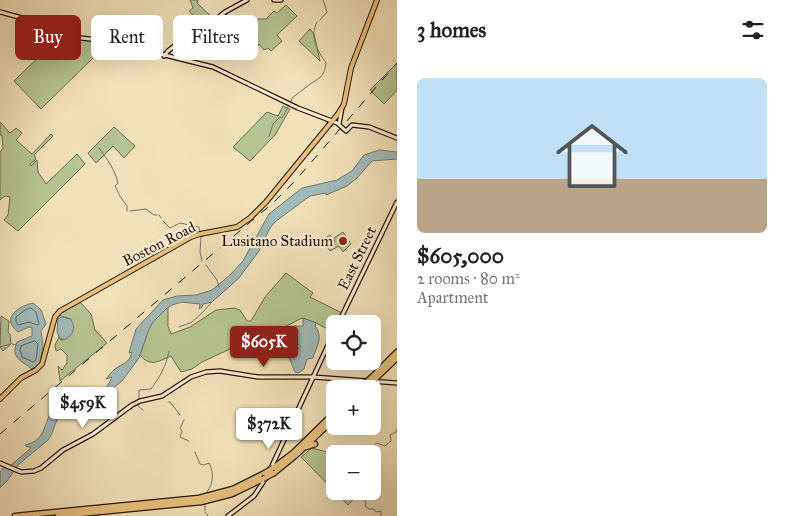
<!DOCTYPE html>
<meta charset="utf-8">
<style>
:root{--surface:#fff;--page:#f6f6f6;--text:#222;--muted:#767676;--accent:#8f2418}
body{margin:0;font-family:"IM FELL Great Primer",serif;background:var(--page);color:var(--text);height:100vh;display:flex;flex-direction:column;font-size:19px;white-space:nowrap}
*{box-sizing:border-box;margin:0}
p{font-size:16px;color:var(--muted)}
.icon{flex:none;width:28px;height:28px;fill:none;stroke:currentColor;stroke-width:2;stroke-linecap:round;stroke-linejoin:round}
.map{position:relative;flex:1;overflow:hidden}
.drawer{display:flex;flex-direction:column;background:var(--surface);width:390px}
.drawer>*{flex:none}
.top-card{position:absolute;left:15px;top:15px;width:306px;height:45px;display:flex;gap:10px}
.controls{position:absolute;left:326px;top:315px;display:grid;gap:10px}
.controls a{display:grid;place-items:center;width:55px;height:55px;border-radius:8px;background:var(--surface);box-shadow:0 5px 20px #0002;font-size:25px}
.price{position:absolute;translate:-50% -42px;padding:0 11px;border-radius:5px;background:#fff;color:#222;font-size:16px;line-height:32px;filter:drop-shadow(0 1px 2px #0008)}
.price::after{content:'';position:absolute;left:50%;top:30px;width:15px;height:11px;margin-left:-8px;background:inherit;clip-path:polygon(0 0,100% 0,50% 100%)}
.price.selected{background:var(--accent);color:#fff}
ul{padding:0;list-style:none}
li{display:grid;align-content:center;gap:10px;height:265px;padding:0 20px}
li span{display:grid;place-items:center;height:155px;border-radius:8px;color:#555}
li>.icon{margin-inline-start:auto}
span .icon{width:90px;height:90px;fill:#fffc;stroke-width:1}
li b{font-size:21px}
h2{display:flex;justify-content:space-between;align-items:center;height:60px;padding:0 20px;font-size:21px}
.tag{padding:0 18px;border-radius:8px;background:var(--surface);box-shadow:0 5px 20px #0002;font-size:18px;line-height:45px}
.tag.selected{background:var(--accent);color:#fff}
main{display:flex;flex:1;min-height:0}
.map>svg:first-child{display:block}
</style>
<main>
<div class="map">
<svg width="397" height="516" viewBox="0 0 397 516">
<rect width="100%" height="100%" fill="#f1e1b8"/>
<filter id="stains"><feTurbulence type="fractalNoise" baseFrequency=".004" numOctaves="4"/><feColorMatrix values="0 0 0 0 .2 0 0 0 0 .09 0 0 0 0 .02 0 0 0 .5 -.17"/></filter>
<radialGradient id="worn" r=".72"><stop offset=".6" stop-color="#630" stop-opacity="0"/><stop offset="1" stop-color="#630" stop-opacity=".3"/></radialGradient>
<path fill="#b6c492" stroke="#706b4e" d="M 190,0 L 198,0 L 197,3 L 215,20 L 224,13 L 231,17 L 238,18 L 239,31 L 245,38 L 253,33 L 258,19 L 266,19 L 274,11 L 277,13 L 286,5 L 297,16 L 277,35 L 282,41 L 271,51 L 268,48 L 264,50 L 259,44 L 258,46 L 253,38 L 241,50 L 229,41 L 226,45 L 205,27 L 206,26 L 199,22 L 189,11 L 193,8 Z
M 310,29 L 314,34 L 320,61 L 299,41 Z
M 67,37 L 98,41 L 91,48 L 97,54 L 41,109 L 14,81 L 52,44 L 57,48 Z
M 397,63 L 397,90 L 384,104 L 370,90 Z
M 283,106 L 290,109 L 275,135 L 250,161 L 233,147 L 267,112 L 278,116 Z
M 0,122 L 10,133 L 16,128 L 22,133 L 16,140 L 32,154 L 51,134 L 53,136 L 34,155 L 36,159 L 30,164 L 31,166 L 37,160 L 38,172 L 46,184 L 77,154 L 85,164 L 18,231 L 4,220 L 8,215 L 10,197 L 5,196 L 0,200 L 0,152 L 3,148 L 2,135 L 0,135 Z
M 114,127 L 135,146 L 124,158 L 113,146 L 96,163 L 88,153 Z
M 343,232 L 351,244 L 343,252 L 339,246 L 330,251 L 322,240 L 330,235 L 334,241 L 335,240 L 334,238 Z
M 286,273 L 313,293 L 310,297 L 342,313 L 339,321 L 331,317 L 327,323 L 335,328 L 333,332 L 316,323 L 302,318 L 283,328 L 283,330 L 288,345 L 274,342 L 270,338 L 258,336 L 202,362 L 192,369 L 181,372 L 171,356 C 157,362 150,367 140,355 L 150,324 L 168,307 L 168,326 L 171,334 L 190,327 L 216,310 L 234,308 L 240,310 L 247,321 L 251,321 L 265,297 Z
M 80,302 L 91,314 L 95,330 L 107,343 L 60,381 L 58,366 L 62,370 L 67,363 L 67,355 L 61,349 L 56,351 L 55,345 L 59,337 L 61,340 L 65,339 L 71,319 L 58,315 Z
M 1,316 L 9,321 L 8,332 L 10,334 L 11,344 L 3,351 L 0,347 Z
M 312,448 L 335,454 L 335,491 L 357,491 L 358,495 L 348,505 L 301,457 Z"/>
<path fill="#a1baba" stroke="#717773" d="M 379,150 L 397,152 L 397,159 L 372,161 L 357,178 L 347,186 L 326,195 L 326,193 L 310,196 L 276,221 L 270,228 L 259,251 L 239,278 L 212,302 L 203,304 L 202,307 L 199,309 L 200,304 L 182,302 L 172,305 L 166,309 L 153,322 L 149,329 L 139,358 L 122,381 L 113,388 L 105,399 L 92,406 L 62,412 C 54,421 55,431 48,440 L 19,464 L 7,481 L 0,488 L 0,472 L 3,468 L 10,466 L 30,449 L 31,447 L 27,447 L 25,445 C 49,440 42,419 54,411 C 74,396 101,406 112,377 L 106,379 C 109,376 111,372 115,369 C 123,363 129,364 132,352 L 129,353 L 136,329 L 163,300 L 177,296 L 196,295 L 212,290 L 230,275 L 243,261 L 269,214 L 302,188 L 337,180 L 352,171 L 364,155 Z
M 33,303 L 41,310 L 46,324 L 41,331 L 43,345 L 40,364 L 32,369 C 22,361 10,358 17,342 L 32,336 L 32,328 L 29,327 L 18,332 C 0,318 19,306 33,303 Z
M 62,317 L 70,319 C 77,327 73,336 64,340 L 59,337 L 57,331 L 58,319 Z
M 303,318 L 316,323 L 315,326 C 324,337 316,347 313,358 L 307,359 L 304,369 L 298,373 L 295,372 C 293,368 291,360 288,357 C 285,353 281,353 278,349 L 279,348 L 295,350 L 299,348 L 300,346 L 290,338 L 291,336 L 295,337 L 294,334 L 292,332 L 288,334 L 286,329 L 295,326 L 303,326 Z"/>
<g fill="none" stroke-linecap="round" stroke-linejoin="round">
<path stroke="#666662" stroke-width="1" d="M 31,308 L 36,312 L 39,324 L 37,325 L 29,322 L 18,325 L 16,322 L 16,317 L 25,310 Z
M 35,341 L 38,344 L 36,360 L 33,362 L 22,357 L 20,350 L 21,346 Z"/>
<path stroke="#717773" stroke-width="1" d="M 320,20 L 327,12 L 323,0
M 291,103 L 292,98 C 298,94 303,89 309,85 C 320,77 324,78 326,63 C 318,51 309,37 317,22
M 269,137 L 273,124 L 280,117 L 282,118 L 289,105
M 99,148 C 108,160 115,170 118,183 L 115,186 L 119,194
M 119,195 L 127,206 L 127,211
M 130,211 L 146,209 L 154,215 L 157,215
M 159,215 L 161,218
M 163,221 L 170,228 L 180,223 L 199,227 L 200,232
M 201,237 L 200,252 L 202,261
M 206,265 L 217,280 L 219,287
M 179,327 C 183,325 189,324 192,322 C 195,320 209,306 211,303
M 12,344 L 17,345
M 0,347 L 10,344
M 139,399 L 139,390 L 151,389 C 160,377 166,366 169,351
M 168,402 L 170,402 L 180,415
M 139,403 L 138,406 L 143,410
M 184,420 L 180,428 L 182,431 L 180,437 L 189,441
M 195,452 L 200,464 L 204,465 L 209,463 C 215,474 213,487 204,495
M 364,454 L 377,443 L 385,446 L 391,441 L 390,435 L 396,432 L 397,429
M 358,491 L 360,497 L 366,502 L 365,506 L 369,509 L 374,509 L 376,512 L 381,511 L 381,516
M 348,495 L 357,493
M 205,511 L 205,502
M 205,512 L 208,516"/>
<defs>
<path id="secondary" d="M 274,0 L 281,0
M 0,12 L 26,19 L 63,36 L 108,41 L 213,67 L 298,108 L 337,123 L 346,131 L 352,125 L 369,127 L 397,138
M 164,56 L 168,51 L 191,33 L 209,25 L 225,12 L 247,0
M 339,124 L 342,108
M 338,324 L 397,202
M 0,463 L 21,472 L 34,471 L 41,468 L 63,450 L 93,434 L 132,405 L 140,401 L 162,396 L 191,377 L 206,372 L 220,371 L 258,377 L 313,377 L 397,383
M 270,470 L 335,330
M 228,516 L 254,496 L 266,478"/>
<path id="primary" d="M 0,399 L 21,378 L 36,370 L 42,364 L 55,317 L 60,311 L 191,237 L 200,234 L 237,227 L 250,218 L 266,202 L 338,114 L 344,104 L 351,68 L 377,0"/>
<path id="highway" d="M 371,378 L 397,352
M 375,379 L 397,358
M 306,447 L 315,444
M 273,468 L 293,453 L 335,412
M 274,473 L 296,455 L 335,418
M 15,516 L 199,498 L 233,489 L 265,473
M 58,516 L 201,502 L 232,494 L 263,479"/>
</defs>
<use href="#secondary" stroke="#2a1209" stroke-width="5.5"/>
<use href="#primary" stroke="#2a1209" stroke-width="6"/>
<use href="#highway" stroke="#2a1209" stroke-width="7"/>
<use href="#secondary" stroke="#f6ecd1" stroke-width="3"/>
<use href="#primary" stroke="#e8c07c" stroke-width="4"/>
<use href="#highway" stroke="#e8c07c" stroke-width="4.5"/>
<path stroke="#2a1209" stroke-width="1" stroke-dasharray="9 9" stroke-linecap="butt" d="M 0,434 L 274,202 L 295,181 L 397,63"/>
<defs>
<path id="highway-bridge" d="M 364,384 L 371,378
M 370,384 L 375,379
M 265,473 L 273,468
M 263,479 L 274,473"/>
</defs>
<use href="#highway-bridge" stroke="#2a1209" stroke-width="7" stroke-linecap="butt"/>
<use href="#highway-bridge" stroke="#e8c07c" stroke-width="4.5"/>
</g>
<circle fill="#8f2418" stroke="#f6ecd1" stroke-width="2" cx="343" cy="241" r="5"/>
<g text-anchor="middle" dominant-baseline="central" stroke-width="4.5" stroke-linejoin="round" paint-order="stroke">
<g font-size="15" fill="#2a1209" stroke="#f6ecd1" text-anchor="end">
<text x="333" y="241">Lusitano Stadium</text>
</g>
<g font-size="15" fill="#2a1209" stroke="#f6ecd1">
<text transform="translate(159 244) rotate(-27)">Boston Road</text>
<text transform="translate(357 258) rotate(-64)">East Street</text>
</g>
</g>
<rect width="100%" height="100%" filter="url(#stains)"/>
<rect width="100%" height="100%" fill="url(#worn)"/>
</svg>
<div class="controls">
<a><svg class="icon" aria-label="locate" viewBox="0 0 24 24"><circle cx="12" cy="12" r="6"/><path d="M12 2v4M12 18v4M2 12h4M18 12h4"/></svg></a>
<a>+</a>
<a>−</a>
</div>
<b class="price selected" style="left:264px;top:368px">$605K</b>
<b class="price" style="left:83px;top:429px">$459K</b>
<b class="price" style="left:269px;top:450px">$372K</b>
<div class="top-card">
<a class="tag selected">Buy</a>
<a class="tag">Rent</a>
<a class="tag">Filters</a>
</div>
</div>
<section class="drawer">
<h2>3 homes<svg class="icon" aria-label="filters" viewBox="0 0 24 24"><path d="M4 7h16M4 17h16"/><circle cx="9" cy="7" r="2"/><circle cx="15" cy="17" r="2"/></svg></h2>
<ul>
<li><span style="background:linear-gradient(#bfe0f5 65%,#b9a48a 0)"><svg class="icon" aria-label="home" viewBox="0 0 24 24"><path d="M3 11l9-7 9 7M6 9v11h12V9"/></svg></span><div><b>$605,000</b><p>2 rooms · 80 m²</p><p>Apartment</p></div></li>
</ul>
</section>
</main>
